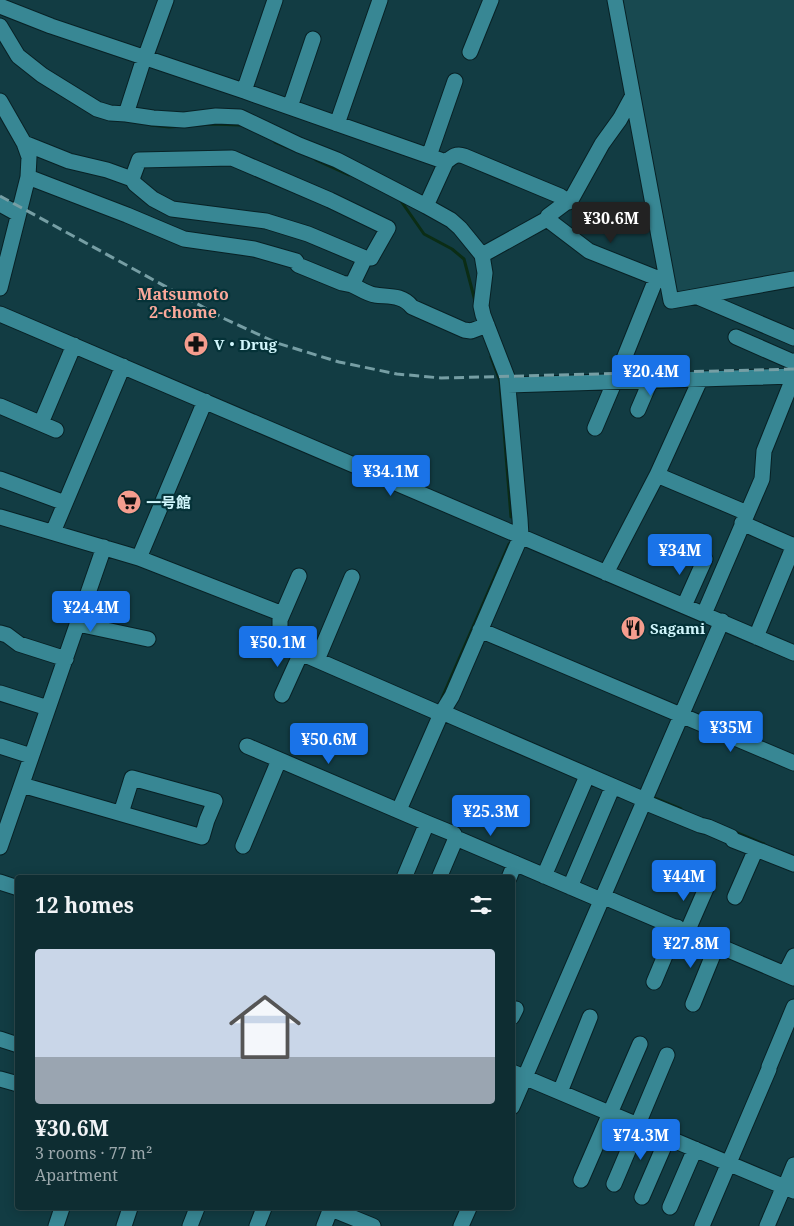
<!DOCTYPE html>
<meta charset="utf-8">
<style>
:root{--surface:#0e2d32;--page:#1c393e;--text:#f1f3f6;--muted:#9ba8ac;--line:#2e494d;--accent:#1a73e8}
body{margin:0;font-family:"Noto Serif","Noto Sans JP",serif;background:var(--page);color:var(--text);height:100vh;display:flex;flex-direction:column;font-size:19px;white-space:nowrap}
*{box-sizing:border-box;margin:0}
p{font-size:16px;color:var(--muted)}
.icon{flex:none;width:28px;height:28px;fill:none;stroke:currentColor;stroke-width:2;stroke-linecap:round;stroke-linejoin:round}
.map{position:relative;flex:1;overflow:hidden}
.panel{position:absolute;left:15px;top:875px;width:500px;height:335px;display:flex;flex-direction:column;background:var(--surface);border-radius:5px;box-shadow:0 2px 12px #0003,0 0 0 1px var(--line)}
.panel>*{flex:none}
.price{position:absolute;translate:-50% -42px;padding:0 11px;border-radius:5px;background:var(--accent);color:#fff;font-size:16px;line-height:32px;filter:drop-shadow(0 1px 2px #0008)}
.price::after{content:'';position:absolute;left:50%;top:30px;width:15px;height:11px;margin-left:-8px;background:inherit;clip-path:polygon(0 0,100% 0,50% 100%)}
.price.on{background:#222;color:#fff}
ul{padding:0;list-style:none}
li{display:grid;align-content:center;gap:10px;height:265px;padding:0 20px}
li span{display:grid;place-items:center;height:155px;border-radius:5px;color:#555}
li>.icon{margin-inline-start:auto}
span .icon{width:90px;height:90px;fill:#fffc;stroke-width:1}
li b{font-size:21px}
h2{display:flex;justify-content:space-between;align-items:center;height:60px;padding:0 20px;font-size:21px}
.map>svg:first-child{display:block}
</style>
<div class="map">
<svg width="794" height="1226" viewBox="0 0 794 1226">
<rect width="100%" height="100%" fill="#123c43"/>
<path fill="#184950" d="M 619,0 L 794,0 L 794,274 L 675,297 Z"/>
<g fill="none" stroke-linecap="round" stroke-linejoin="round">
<path stroke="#0b2d15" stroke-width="3" d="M 151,125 L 169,127 L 212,124 L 240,125
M 275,142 L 287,147
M 316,160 L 349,175
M 401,201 L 424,234 L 452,249 L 464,259 L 475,301
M 491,357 L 500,381 L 511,517
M 443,700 L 442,698 L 509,544
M 652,797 L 681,809
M 735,832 L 764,844"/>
<defs>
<path id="minor" d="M 615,0 L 671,301 L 794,279
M 0,6 L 51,26 L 244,91 L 446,162 L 426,206 L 451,220 L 460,228 L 482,255 L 485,273 L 481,306 L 483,315 L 507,377 L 520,519 L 521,536 L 452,696 L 441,714 L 399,810
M 0,26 L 18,56 L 42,75 L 97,109 L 110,113 L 126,114
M 470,52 L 491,0
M 144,58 L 126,114 L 153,118 L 184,120 L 216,116 L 240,117 L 299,145 L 337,160 L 426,206
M 145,58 L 166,0
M 244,91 L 275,0
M 0,101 L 24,143 L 29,157 L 28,177 L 0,288
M 290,107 L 313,39
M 337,124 L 380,0
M 24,143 L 69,161 L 107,170 L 132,179 L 135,184 L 153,199 L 172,209 L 266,221 L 308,234 L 365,258 L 371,258 L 388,228 L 330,200 L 232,158 L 139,160 L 132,179
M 429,156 L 455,81
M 446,162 C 452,157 456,153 464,156 L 560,196 L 569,202
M 28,177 L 127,215 L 184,239 L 254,249 L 296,261 L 298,265 L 342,283 L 352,285
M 0,204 L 18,214
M 547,219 L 589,251 L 667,282
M 482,255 L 547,219 L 548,216 L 572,198 L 602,144 L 620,119 L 632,97
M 365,258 L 352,285 C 359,288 367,294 375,295 C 387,297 402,294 412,307 L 464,330 L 471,331 L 487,325
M 698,297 L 794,338
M 0,314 L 794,653
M 736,337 L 793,362 L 794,361
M 621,366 L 656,279
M 508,385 L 794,376
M 0,406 L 56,430
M 638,410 L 650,382
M 41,423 L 74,345
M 595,428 L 614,383
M 657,475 L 700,380
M 0,479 L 65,503
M 0,517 L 139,558 L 280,613 L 280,644 L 441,714
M 742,523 L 794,546
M 53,532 L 123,366
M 139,558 L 205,401
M 606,573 L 657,475 L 747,513
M 684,606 L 705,559
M 704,614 L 762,479 L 764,451 L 790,386 L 792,376
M 280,620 L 299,576
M 78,624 L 148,639
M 480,630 L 794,763
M 0,633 L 7,635 L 19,644 L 66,659
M 756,637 L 794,545
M 317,660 L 352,577
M 0,693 L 48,708
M 282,695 L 301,653
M 442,712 L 645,800
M 0,746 L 31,756
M 247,746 L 427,823 L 454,834 L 456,838 L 601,900
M 22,785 L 202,837 L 207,820 L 215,801 L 132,778 L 121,813
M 644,802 L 700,825 L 708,827 L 731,837 L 733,840 L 794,864
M 243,846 L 279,760
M 0,847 L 104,547
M 544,876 L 587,776
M 404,878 L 427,823
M 439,878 L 456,838
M 509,878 L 515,863
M 0,882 L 18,888
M 570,887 L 613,786
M 602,896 L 794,978
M 735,897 L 756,849
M 687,932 L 708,884
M 785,974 L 794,956
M 654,982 L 677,927
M 693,1004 L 717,945
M 512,1017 L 516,1009
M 0,1039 L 18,1045
M 512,1072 L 794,1191
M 0,1079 L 18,1084
M 560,1092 L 590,1017
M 512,1107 L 722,621
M 638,1124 L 667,1055
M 581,1180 L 640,1044
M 614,1184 L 639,1125
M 785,1187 L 794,1165
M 642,1197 L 668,1137
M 670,1207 L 695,1149
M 329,1208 L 373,1226
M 56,1226 L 62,1208
M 124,1226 L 130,1208
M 190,1226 L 197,1208
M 257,1226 L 264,1208
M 324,1226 L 331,1208
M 461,1226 L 469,1208
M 702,1226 L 769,1069 L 769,1067 L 794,1007
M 767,1226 L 784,1186"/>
</defs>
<use href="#minor" stroke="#082125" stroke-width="17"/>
<use href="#minor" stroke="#388794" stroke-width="15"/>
<path stroke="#769ea4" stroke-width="3" stroke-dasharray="10 5" stroke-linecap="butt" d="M 0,196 L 225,319 L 277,343 L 339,362 L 397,374 L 441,378 L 794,369"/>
</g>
<defs>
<symbol id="pharmacy-disc" viewBox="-11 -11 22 22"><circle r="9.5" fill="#f59d8e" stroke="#053238"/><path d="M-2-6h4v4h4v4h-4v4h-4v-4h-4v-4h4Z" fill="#111"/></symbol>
<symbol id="supermarket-disc" viewBox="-11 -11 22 22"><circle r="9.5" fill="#f59d8e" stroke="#053238"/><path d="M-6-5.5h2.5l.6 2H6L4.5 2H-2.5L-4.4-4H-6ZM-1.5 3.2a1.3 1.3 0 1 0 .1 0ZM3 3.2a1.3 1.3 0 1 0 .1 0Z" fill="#111"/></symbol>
<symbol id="restaurant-disc" viewBox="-11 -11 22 22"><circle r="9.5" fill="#f59d8e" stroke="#053238"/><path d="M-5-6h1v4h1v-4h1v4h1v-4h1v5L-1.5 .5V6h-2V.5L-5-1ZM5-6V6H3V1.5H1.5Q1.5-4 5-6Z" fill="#111"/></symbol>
</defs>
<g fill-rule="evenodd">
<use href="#pharmacy-disc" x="182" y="330" width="28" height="28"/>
<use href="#supermarket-disc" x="115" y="488" width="28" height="28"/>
<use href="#restaurant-disc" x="619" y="614" width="28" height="28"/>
</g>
<g text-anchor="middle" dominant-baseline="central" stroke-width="4.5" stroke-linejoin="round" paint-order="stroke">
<g font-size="15" font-weight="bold" fill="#d1f6fc" stroke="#053238" text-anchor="start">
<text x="214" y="344">V・Drug</text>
<text x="146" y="502">一号館</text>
<text x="650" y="628">Sagami</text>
</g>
<g font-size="16" font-weight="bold" fill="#faa89a" stroke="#053238">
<text x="183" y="294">Matsumoto<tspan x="183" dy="18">2-chome</tspan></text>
</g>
</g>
</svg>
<b class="price on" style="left:611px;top:244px">¥30.6M</b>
<b class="price" style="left:651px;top:397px">¥20.4M</b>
<b class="price" style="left:391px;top:497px">¥34.1M</b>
<b class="price" style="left:680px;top:576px">¥34M</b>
<b class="price" style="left:91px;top:633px">¥24.4M</b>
<b class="price" style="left:278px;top:668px">¥50.1M</b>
<b class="price" style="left:731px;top:753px">¥35M</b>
<b class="price" style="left:329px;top:765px">¥50.6M</b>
<b class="price" style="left:491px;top:837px">¥25.3M</b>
<b class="price" style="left:684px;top:902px">¥44M</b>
<b class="price" style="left:691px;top:969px">¥27.8M</b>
<b class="price" style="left:641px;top:1161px">¥74.3M</b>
<section class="panel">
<h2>12 homes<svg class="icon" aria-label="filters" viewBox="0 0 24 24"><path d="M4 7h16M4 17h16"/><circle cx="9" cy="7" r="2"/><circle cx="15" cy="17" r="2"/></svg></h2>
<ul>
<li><span style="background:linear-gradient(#c9d6e8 70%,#9aa5b1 0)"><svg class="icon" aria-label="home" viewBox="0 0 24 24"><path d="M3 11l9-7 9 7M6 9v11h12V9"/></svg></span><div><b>¥30.6M</b><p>3 rooms · 77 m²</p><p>Apartment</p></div></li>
</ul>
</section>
</div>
